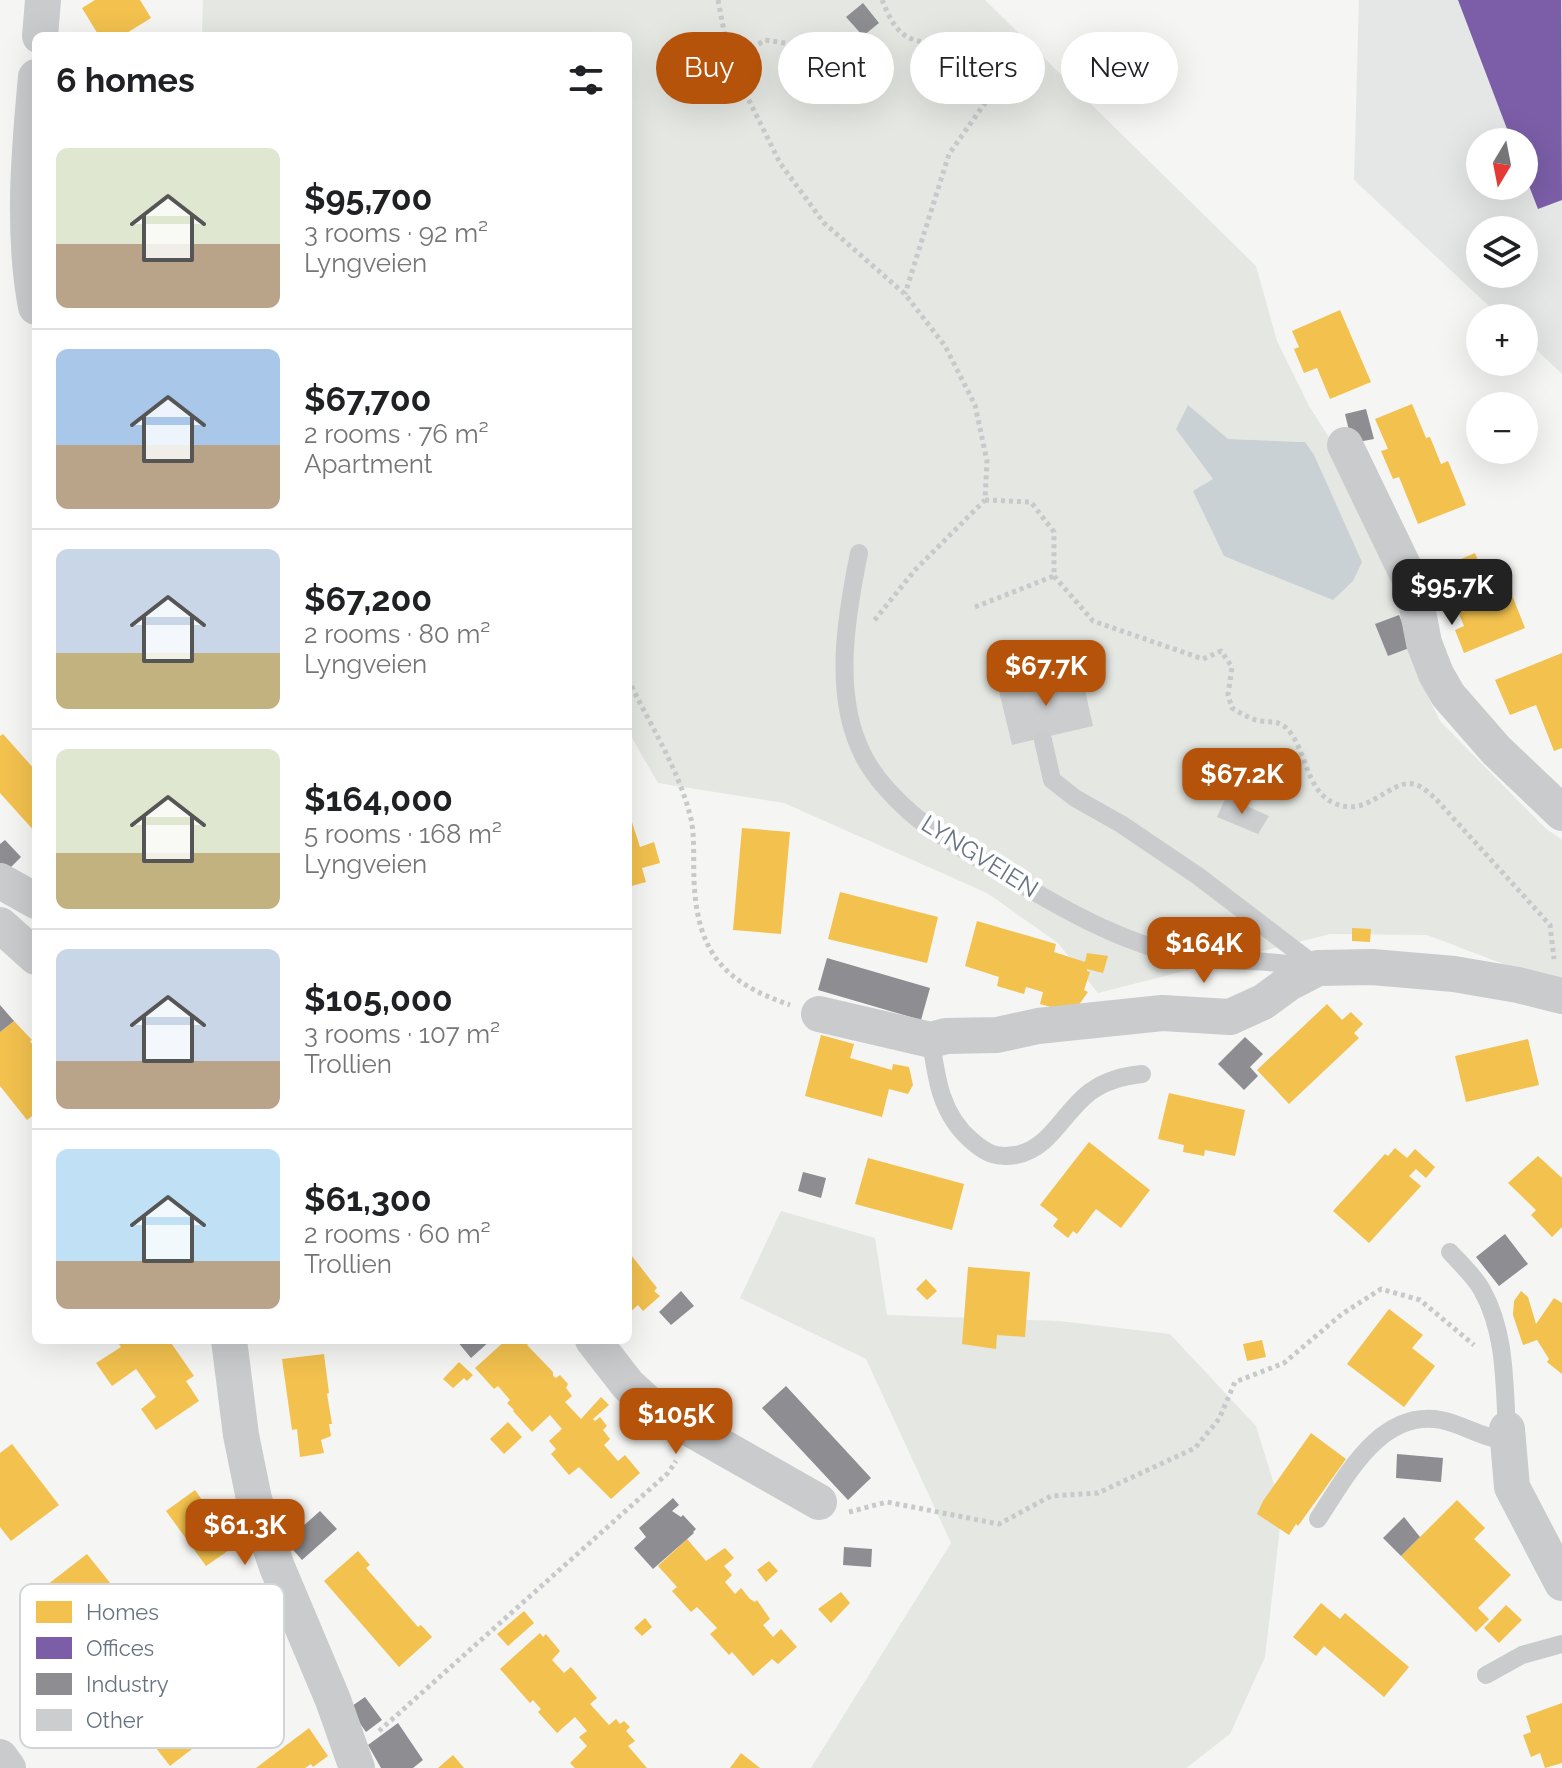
<!DOCTYPE html>
<meta charset="utf-8">
<style>
:root{--surface:#fff;--page:#f6f6f6;--text:#202124;--muted:#757577;--line:#e0e0e0;--accent:#b45309}
body{margin:0;font-family:Raleway,sans-serif;background:var(--page);color:var(--text);height:100vh;display:flex;flex-direction:column;font-size:30px;white-space:nowrap}
*{box-sizing:border-box;margin:0}
p{font-size:26px;color:var(--muted)}
.icon{flex:none;width:44px;height:44px;fill:none;stroke:currentColor;stroke-width:2;stroke-linecap:round;stroke-linejoin:round}
.map{position:relative;flex:1;overflow:hidden}
.sheet{position:absolute;left:32px;top:32px;width:600px;height:1312px;display:flex;flex-direction:column;background:var(--surface);border-radius:12px;box-shadow:0 8px 32px #0002}
.sheet>*{flex:none}
.banner{position:absolute;left:656px;top:32px;width:760px;height:72px;display:flex;gap:16px}
.needle{width:52px;rotate:190deg}
.fabs{position:absolute;left:1466px;top:128px;display:grid;gap:16px}
.fabs a{display:grid;place-items:center;width:72px;height:72px;border-radius:50%;background:var(--surface);box-shadow:0 8px 32px #0002;font-size:40px}
.price{position:absolute;translate:-50% -68px;padding:0 18px;border-radius:16px;background:var(--accent);color:#fff;font-size:26px;line-height:52px;filter:drop-shadow(0 2px 4px #0008)}
.price::after{content:'';position:absolute;left:50%;top:48px;width:24px;height:18px;margin-left:-12px;background:inherit;clip-path:polygon(0 0,100% 0,50% 100%)}
.price.selected{background:#222;color:#fff}
ul{padding:0;list-style:none}
li{display:flex;align-items:center;gap:24px;height:200px;padding:0 24px}
li+li{border-top:2px solid var(--line)}
li span{display:grid;place-items:center;flex:none;width:224px;height:160px;border-radius:12px;color:#555}
li>.icon{margin-inline-start:auto}
span .icon{width:96px;height:96px;fill:#fffc;stroke-width:1}
li b{font-size:34px}
h2{display:flex;justify-content:space-between;align-items:center;height:96px;padding:0 24px;font-size:34px}
.chip{padding:0 28px;border-radius:36px;background:var(--surface);box-shadow:0 8px 32px #0002;font-size:28px;line-height:72px}
.chip.selected{background:var(--accent);color:#fff}
.map>svg:first-child{display:block}
</style>
<div class="map">
<svg width="1562" height="1768" viewBox="0 0 1562 1768">
<rect width="100%" height="100%" fill="#f5f5f4"/>
<path fill="#e5e6e6" fill-rule="evenodd" d="M 1359,0 L 1562,0 L 1562,374 L 1524,338 L 1524,318 L 1502,318 L 1354,180 ZM 1480,142 L 1524,142 L 1524,186 L 1480,186 ZM 1480,230 L 1524,230 L 1524,274 L 1480,274 Z"/>
<path fill="#e4e7e2" fill-rule="evenodd" d="M 203,0 L 985,0 L 1256,266 L 1277,341 L 1309,406 L 1335,447 L 1399,600 L 1416,672 L 1440,721 L 1545,828 L 1562,840 L 1562,986 L 1427,935 L 1330,934 L 1098,993 L 1058,943 L 987,893 L 784,803 L 658,783 L 628,731 L 628,36 L 202,36 ZM 1228,439 L 1305,442 L 1194,492 L 1214,480 Z
M 781,1211 L 875,1238 L 887,1315 L 1059,1321 L 1170,1334 L 1256,1426 L 1282,1510 L 1265,1657 L 1230,1734 L 1186,1768 L 811,1768 L 951,1543 L 866,1359 L 740,1298 Z"/>
<path fill="#cad1d4" d="M 1188,405 L 1228,439 L 1305,442 L 1314,455 L 1362,562 L 1353,581 L 1333,600 L 1224,556 L 1193,491 L 1213,479 L 1176,429 Z"/>
<path fill="#f2c14e" d="M 95,0 L 140,0 L 151,18 L 122,36 L 99,36 L 82,8 Z
M 1340,310 L 1371,382 L 1330,399 L 1317,368 L 1304,373 L 1294,349 L 1299,347 L 1292,331 Z
M 1412,404 L 1426,438 L 1430,437 L 1441,464 L 1448,461 L 1466,505 L 1418,524 L 1399,477 L 1393,479 L 1381,451 L 1388,449 L 1375,419 Z
M 1475,553 L 1491,592 L 1508,585 L 1525,628 L 1464,653 L 1455,630 L 1464,626 L 1440,568 Z
M 1562,653 L 1562,748 L 1554,751 L 1536,705 L 1510,715 L 1495,680 Z
M 3,734 L 36,771 L 36,833 L 0,793 L 0,736 Z
M 628,810 L 640,847 L 654,842 L 660,863 L 642,868 L 646,882 L 628,887 Z
M 742,828 L 790,832 L 781,934 L 733,930 Z
M 840,892 L 938,917 L 927,963 L 828,939 Z
M 977,921 L 1056,944 L 1054,952 L 1085,962 L 1087,953 L 1108,956 L 1103,973 L 1087,969 L 1087,971 L 1090,972 L 1084,990 L 1088,992 L 1073,1013 L 1040,1004 L 1043,992 L 1026,987 L 1024,994 L 997,986 L 999,977 L 965,966 Z
M 1352,928 L 1371,929 L 1370,942 L 1352,941 Z
M 1327,1004 L 1342,1020 L 1351,1012 L 1363,1024 L 1354,1033 L 1359,1038 L 1289,1104 L 1257,1070 Z
M 14,1021 L 32,1040 L 30,1041 L 36,1049 L 36,1113 L 27,1120 L 0,1086 L 0,1032 Z
M 821,1035 L 854,1044 L 850,1058 L 892,1070 L 893,1064 L 909,1067 L 913,1085 L 908,1094 L 889,1089 L 882,1117 L 805,1096 Z
M 1528,1039 L 1539,1085 L 1466,1102 L 1455,1056 Z
M 1169,1093 L 1245,1110 L 1235,1156 L 1205,1150 L 1204,1156 L 1183,1152 L 1184,1145 L 1158,1139 Z
M 1089,1142 L 1150,1190 L 1121,1228 L 1096,1209 L 1077,1234 L 1073,1231 L 1068,1238 L 1053,1226 L 1058,1219 L 1040,1205 Z
M 1395,1148 L 1407,1158 L 1415,1149 L 1435,1167 L 1426,1178 L 1416,1169 L 1409,1176 L 1421,1186 L 1369,1243 L 1333,1211 L 1385,1154 L 1388,1156 Z
M 1538,1156 L 1562,1178 L 1562,1227 L 1552,1237 L 1531,1215 L 1536,1210 L 1508,1183 Z
M 868,1158 L 964,1184 L 952,1230 L 855,1204 Z
M 628,1251 L 657,1288 L 654,1291 L 660,1296 L 643,1311 L 638,1305 L 628,1314 Z
M 968,1267 L 1030,1272 L 1025,1337 L 997,1335 L 996,1349 L 962,1344 Z
M 926,1279 L 937,1291 L 927,1300 L 916,1289 Z
M 1521,1291 L 1528,1297 L 1536,1324 L 1554,1298 L 1562,1303 L 1562,1374 L 1547,1362 L 1549,1359 L 1537,1340 L 1523,1345 L 1513,1315 L 1514,1301 Z
M 1389,1309 L 1423,1335 L 1412,1348 L 1435,1366 L 1404,1407 L 1347,1364 Z
M 116,1340 L 169,1340 L 194,1376 L 186,1381 L 199,1401 L 156,1430 L 141,1409 L 156,1397 L 136,1369 L 112,1386 L 96,1363 L 121,1347 Z
M 506,1340 L 532,1340 L 527,1345 L 553,1372 L 553,1376 L 556,1378 L 560,1375 L 568,1384 L 566,1388 L 572,1396 L 565,1402 L 581,1419 L 601,1397 L 609,1405 L 593,1419 L 595,1421 L 600,1417 L 607,1426 L 603,1430 L 610,1439 L 604,1445 L 618,1461 L 625,1455 L 640,1473 L 611,1499 L 579,1467 L 569,1475 L 551,1454 L 556,1449 L 549,1441 L 562,1429 L 550,1415 L 532,1432 L 513,1411 L 514,1410 L 507,1403 L 510,1400 L 498,1386 L 494,1389 L 475,1368 Z
M 1262,1340 L 1266,1357 L 1247,1361 L 1243,1344 Z
M 324,1354 L 329,1393 L 327,1394 L 332,1424 L 329,1424 L 331,1436 L 321,1440 L 324,1453 L 300,1457 L 297,1429 L 292,1430 L 282,1359 Z
M 459,1362 L 473,1375 L 467,1381 L 464,1378 L 453,1388 L 443,1379 Z
M 508,1422 L 522,1437 L 504,1454 L 490,1439 Z
M 1311,1433 L 1346,1459 L 1298,1526 L 1296,1524 L 1289,1535 L 1257,1514 L 1263,1501 Z
M 12,1444 L 59,1505 L 11,1541 L 0,1527 L 0,1453 Z
M 195,1490 L 235,1546 L 206,1566 L 166,1511 Z
M 1457,1500 L 1485,1528 L 1474,1539 L 1511,1575 L 1478,1608 L 1489,1619 L 1476,1632 L 1401,1556 Z
M 687,1539 L 706,1561 L 725,1548 L 734,1558 L 724,1566 L 732,1575 L 725,1582 L 735,1594 L 741,1588 L 750,1599 L 755,1602 L 757,1600 L 770,1619 L 763,1625 L 773,1637 L 781,1629 L 797,1647 L 778,1664 L 772,1659 L 753,1676 L 732,1652 L 729,1655 L 710,1634 L 717,1628 L 697,1607 L 691,1612 L 672,1591 L 677,1587 L 658,1566 Z
M 358,1551 L 370,1565 L 366,1568 L 418,1627 L 421,1625 L 432,1637 L 399,1667 L 324,1581 Z
M 87,1554 L 138,1618 L 94,1653 L 43,1588 Z
M 769,1561 L 778,1571 L 766,1582 L 757,1570 Z
M 841,1592 L 850,1603 L 831,1623 L 818,1609 Z
M 1321,1603 L 1340,1619 L 1345,1613 L 1409,1667 L 1384,1697 L 1324,1646 L 1316,1656 L 1293,1637 Z
M 1506,1605 L 1522,1620 L 1499,1643 L 1484,1628 Z
M 524,1611 L 534,1623 L 508,1646 L 497,1634 Z
M 645,1618 L 652,1627 L 642,1636 L 634,1628 Z
M 540,1633 L 543,1637 L 546,1634 L 560,1651 L 552,1660 L 564,1673 L 571,1667 L 597,1698 L 590,1704 L 609,1725 L 616,1719 L 620,1724 L 624,1721 L 630,1727 L 626,1731 L 635,1741 L 628,1746 L 647,1768 L 575,1768 L 570,1763 L 587,1746 L 579,1737 L 587,1731 L 575,1717 L 557,1733 L 538,1712 L 541,1709 L 533,1700 L 530,1703 L 500,1669 Z
M 164,1668 L 214,1732 L 170,1766 L 120,1702 Z
M 1562,1703 L 1562,1763 L 1545,1768 L 1540,1753 L 1531,1757 L 1523,1735 L 1531,1732 L 1526,1716 Z
M 309,1728 L 328,1756 L 313,1767 L 311,1764 L 305,1768 L 256,1768 Z
M 741,1753 L 760,1768 L 730,1768 Z
M 453,1755 L 464,1768 L 438,1768 Z"/>
<path fill="#7b5ea7" d="M 1458,0 L 1561,0 L 1562,200 L 1538,209 L 1524,173 L 1524,142 L 1512,142 Z"/>
<path fill="#8d8d92" d="M 863,3 L 879,23 L 863,36 L 846,17 Z
M 1366,409 L 1374,439 L 1352,443 L 1345,414 Z
M 1399,615 L 1412,647 L 1388,656 L 1375,624 Z
M 5,840 L 21,857 L 9,869 L 0,863 L 0,844 Z
M 827,958 L 930,988 L 921,1020 L 818,990 Z
M 0,1005 L 14,1021 L 0,1032 Z
M 1245,1037 L 1263,1054 L 1250,1067 L 1258,1076 L 1244,1090 L 1218,1064 Z
M 803,1172 L 826,1178 L 821,1198 L 798,1191 Z
M 1505,1234 L 1528,1264 L 1499,1286 L 1476,1257 Z
M 681,1291 L 694,1306 L 671,1325 L 659,1312 Z
M 459,1340 L 491,1340 L 471,1358 L 457,1341 Z
M 786,1386 L 871,1478 L 848,1500 L 762,1408 Z
M 1397,1454 L 1443,1458 L 1441,1482 L 1396,1478 Z
M 673,1498 L 679,1505 L 672,1511 L 681,1517 L 683,1515 L 696,1529 L 693,1532 L 694,1533 L 653,1569 L 634,1548 L 646,1537 L 639,1528 Z
M 320,1511 L 337,1529 L 302,1560 L 280,1535 L 296,1521 L 301,1528 Z
M 1404,1517 L 1420,1537 L 1401,1556 L 1383,1538 Z
M 844,1547 L 872,1549 L 871,1567 L 843,1565 Z
M 365,1697 L 382,1720 L 366,1732 L 349,1708 Z
M 398,1723 L 423,1760 L 413,1768 L 381,1768 L 368,1745 Z"/>
<path fill="#cccdce" d="M 1081,672 L 1093,726 L 1012,745 L 999,691 Z
M 1226,797 L 1269,816 L 1258,834 L 1217,817 Z"/>
<g fill="none" stroke-linecap="round" stroke-linejoin="round">
<path stroke="#c8c9ca" stroke-width="5" stroke-dasharray="4 4" stroke-linecap="butt" d="M 718,0 L 730,62
M 882,0 C 886,9 890,20 897,28 C 919,57 974,30 1000,68 L 992,93 L 949,154 L 905,294
M 848,39 L 811,47 L 765,40 L 730,62 L 780,163 L 824,223 L 905,294 L 945,346 L 975,405 L 987,461 L 985,500 L 915,570 L 873,622
M 985,500 L 1031,502 L 1054,532 L 1054,576 L 1093,621 L 1203,659 L 1221,651 L 1232,667 L 1228,695 L 1232,708 C 1241,713 1251,720 1261,721 C 1270,723 1275,720 1284,726 C 1307,745 1304,790 1334,803 C 1368,819 1389,779 1414,784 C 1422,786 1429,793 1435,798 L 1550,925 L 1554,959
M 975,607 L 1054,576
M 628,679 C 650,725 679,769 691,819 C 695,838 693,860 694,880 C 697,952 723,982 790,1005
M 1224,773 L 1241,782
M 849,1512 L 887,1502 L 999,1524 L 1051,1496 L 1098,1493 L 1195,1448 L 1219,1419 L 1235,1382 L 1284,1363 L 1342,1314 L 1381,1289 L 1420,1300 L 1474,1345
M 379,1731 L 668,1473 L 676,1461"/>
<path stroke="#cacbcd" stroke-width="18" d="M 859,553 C 846,617 832,696 864,757 C 875,778 893,797 911,813 C 933,832 961,848 986,863 C 1049,901 1117,943 1190,957 C 1208,961 1227,960 1245,961 C 1267,961 1289,964 1311,967
M 1043,740 L 1052,780 L 1075,798 L 1121,824 L 1198,876 L 1316,966
M 931,1040 C 936,1078 941,1115 972,1141 C 987,1154 996,1158 1016,1155 C 1051,1148 1063,1112 1090,1092 C 1106,1080 1123,1076 1142,1074
M 1450,1252 C 1461,1264 1475,1277 1482,1290 C 1506,1333 1504,1383 1507,1429
M 1318,1519 C 1346,1477 1380,1409 1441,1420 C 1463,1424 1483,1439 1506,1440
M 1486,1675 L 1522,1655 L 1562,1644"/>
<path stroke="#cacbcd" stroke-width="36" d="M 40,36 L 43,0
M 36,77 C 29,152 22,232 36,307
M 1345,445 L 1413,586 L 1424,643 L 1436,674 L 1448,695 L 1496,750 L 1562,813
M 0,881 L 36,901
M 0,925 L 36,957
M 819,1014 L 931,1040 L 946,1036 L 997,1035 L 1038,1026 L 1162,1013 L 1230,1017 L 1263,1002 L 1289,983 L 1318,968 L 1372,967 L 1454,974 L 1518,985 L 1562,996
M 229,1340 L 241,1435 L 254,1499 L 277,1567 L 333,1700 L 357,1768
M 593,1340 L 628,1385 L 652,1407 L 819,1502
M 1507,1429 L 1512,1487 L 1562,1583
M 0,1757 L 8,1768"/>
</g>
<g text-anchor="middle" dominant-baseline="central" stroke-width="8" stroke-linejoin="round" paint-order="stroke">
<g font-size="24" fill="#677381" stroke="#fff">
<text transform="translate(980 856) rotate(32)">LYNGVEIEN</text>
</g>
</g>
<rect x="20" y="1584" width="264" height="164" rx="12" fill="#fff" stroke="#d1d5d9" stroke-width="2"/>
<rect x="36" y="1601" width="36" height="22" fill="#f2c14e"/>
<rect x="36" y="1637" width="36" height="22" fill="#7b5ea7"/>
<rect x="36" y="1673" width="36" height="22" fill="#8d8d92"/>
<rect x="36" y="1709" width="36" height="22" fill="#cccdce"/>
<g font-size="22" fill="#677381">
<text x="86" y="1620">Homes</text>
<text x="86" y="1656">Offices</text>
<text x="86" y="1692">Industry</text>
<text x="86" y="1728">Other</text>
</g>
</svg>
<div class="fabs">
<a><svg class="needle" viewBox="-14 -14 28 28"><path d="M0-13l5 13h-10z" fill="#e53935"/><path d="M0 13l5-13h-10z" fill="#757577"/></svg></a>
<a><svg class="icon" aria-label="layers" viewBox="0 0 24 24"><path d="M12 4l9 5-9 5-9-5zM3 14l9 5 9-5"/></svg></a>
<a>+</a>
<a>−</a>
</div>
<b class="price selected" style="left:1452px;top:627px">$95.7K</b>
<b class="price" style="left:1046px;top:708px">$67.7K</b>
<b class="price" style="left:1242px;top:816px">$67.2K</b>
<b class="price" style="left:1204px;top:985px">$164K</b>
<b class="price" style="left:676px;top:1456px">$105K</b>
<b class="price" style="left:245px;top:1567px">$61.3K</b>
<div class="banner">
<a class="chip selected">Buy</a>
<a class="chip">Rent</a>
<a class="chip">Filters</a>
<a class="chip">New</a>
</div>
<section class="sheet">
<h2>6 homes<svg class="icon" aria-label="filters" viewBox="0 0 24 24"><path d="M4 7h16M4 17h16"/><circle cx="9" cy="7" r="2"/><circle cx="15" cy="17" r="2"/></svg></h2>
<ul>
<li><span style="background:linear-gradient(#dfe7d0 60%,#b9a48a 0)"><svg class="icon" aria-label="home" viewBox="0 0 24 24"><path d="M3 11l9-7 9 7M6 9v11h12V9"/></svg></span><div><b>$95,700</b><p>3 rooms · 92 m²</p><p>Lyngveien</p></div></li>
<li><span style="background:linear-gradient(#a9c7e8 60%,#b9a48a 0)"><svg class="icon" aria-label="home" viewBox="0 0 24 24"><path d="M3 11l9-7 9 7M6 9v11h12V9"/></svg></span><div><b>$67,700</b><p>2 rooms · 76 m²</p><p>Apartment</p></div></li>
<li><span style="background:linear-gradient(#c9d6e8 65%,#c2b280 0)"><svg class="icon" aria-label="home" viewBox="0 0 24 24"><path d="M3 11l9-7 9 7M6 9v11h12V9"/></svg></span><div><b>$67,200</b><p>2 rooms · 80 m²</p><p>Lyngveien</p></div></li>
<li><span style="background:linear-gradient(#dfe7d0 65%,#c2b280 0)"><svg class="icon" aria-label="home" viewBox="0 0 24 24"><path d="M3 11l9-7 9 7M6 9v11h12V9"/></svg></span><div><b>$164,000</b><p>5 rooms · 168 m²</p><p>Lyngveien</p></div></li>
<li><span style="background:linear-gradient(#c9d6e8 70%,#b9a48a 0)"><svg class="icon" aria-label="home" viewBox="0 0 24 24"><path d="M3 11l9-7 9 7M6 9v11h12V9"/></svg></span><div><b>$105,000</b><p>3 rooms · 107 m²</p><p>Trollien</p></div></li>
<li><span style="background:linear-gradient(#bfe0f5 70%,#b9a48a 0)"><svg class="icon" aria-label="home" viewBox="0 0 24 24"><path d="M3 11l9-7 9 7M6 9v11h12V9"/></svg></span><div><b>$61,300</b><p>2 rooms · 60 m²</p><p>Trollien</p></div></li>
</ul>
</section>
</div>
